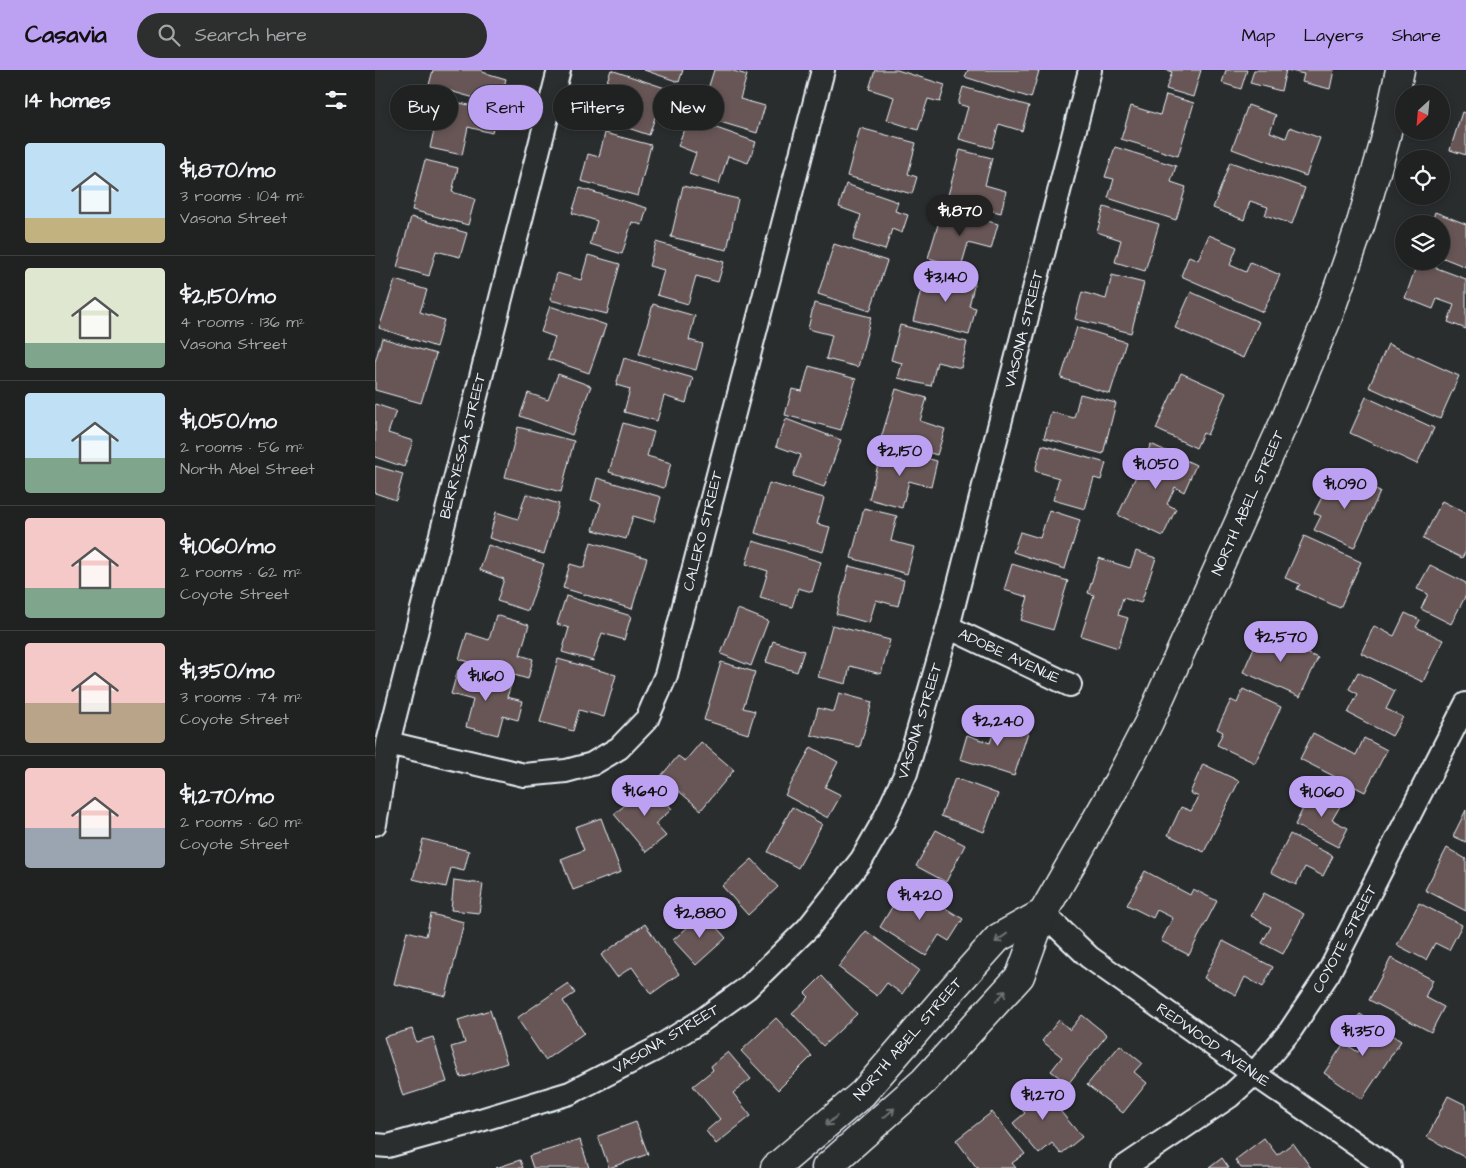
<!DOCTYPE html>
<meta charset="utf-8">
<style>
:root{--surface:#202222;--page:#2d2f2f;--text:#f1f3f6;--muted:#a2a4a5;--line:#3d3f40;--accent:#bca0f2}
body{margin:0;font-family:"Architects Daughter",sans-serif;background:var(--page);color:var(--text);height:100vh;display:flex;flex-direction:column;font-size:19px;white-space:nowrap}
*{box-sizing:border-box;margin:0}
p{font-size:16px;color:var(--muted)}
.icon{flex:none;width:28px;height:28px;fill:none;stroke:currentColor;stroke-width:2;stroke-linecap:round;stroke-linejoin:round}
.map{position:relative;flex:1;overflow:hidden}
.drawer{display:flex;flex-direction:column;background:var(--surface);width:375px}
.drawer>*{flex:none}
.banner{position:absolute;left:15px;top:15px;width:475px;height:45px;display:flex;gap:10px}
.needle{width:32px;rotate:206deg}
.controls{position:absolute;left:1020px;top:15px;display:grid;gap:10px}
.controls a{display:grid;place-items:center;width:55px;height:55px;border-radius:50%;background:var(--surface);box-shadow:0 2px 8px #0003,0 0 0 1px var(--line);font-size:25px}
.price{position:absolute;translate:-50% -42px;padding:0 11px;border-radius:18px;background:var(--accent);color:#111;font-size:16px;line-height:32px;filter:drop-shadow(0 1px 2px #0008)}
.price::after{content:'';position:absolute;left:50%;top:30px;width:15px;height:11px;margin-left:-8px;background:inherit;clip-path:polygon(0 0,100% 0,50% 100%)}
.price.selected{background:#222;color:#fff}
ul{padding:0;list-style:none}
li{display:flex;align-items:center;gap:15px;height:125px;padding:0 25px}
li+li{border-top:1px solid var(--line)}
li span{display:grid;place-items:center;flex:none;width:140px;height:100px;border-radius:5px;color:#555}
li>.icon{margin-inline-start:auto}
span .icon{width:60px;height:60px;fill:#fffc;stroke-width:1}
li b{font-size:21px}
h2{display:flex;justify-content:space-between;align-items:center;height:60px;padding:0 25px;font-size:21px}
.tag{padding:0 18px;border-radius:22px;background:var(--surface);box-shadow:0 2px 8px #0003,0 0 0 1px var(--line);font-size:18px;line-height:45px}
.tag.selected{background:var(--accent);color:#111}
header{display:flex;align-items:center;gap:30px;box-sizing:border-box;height:70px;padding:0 25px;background:var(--accent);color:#111}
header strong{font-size:24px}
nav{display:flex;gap:28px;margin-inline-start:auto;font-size:18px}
.search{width:350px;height:45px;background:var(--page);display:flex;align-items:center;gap:12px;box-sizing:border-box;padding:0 18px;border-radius:28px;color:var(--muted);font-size:19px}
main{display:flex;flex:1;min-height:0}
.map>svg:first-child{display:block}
</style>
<header>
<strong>Casavia</strong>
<div class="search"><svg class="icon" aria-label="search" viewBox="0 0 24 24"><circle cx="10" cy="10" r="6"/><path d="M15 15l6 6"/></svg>Search here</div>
<nav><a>Map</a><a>Layers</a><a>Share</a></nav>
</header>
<main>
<section class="drawer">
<h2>14 homes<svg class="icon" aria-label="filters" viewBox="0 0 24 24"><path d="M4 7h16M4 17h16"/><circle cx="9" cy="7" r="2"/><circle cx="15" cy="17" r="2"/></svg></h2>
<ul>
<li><span style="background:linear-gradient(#bfe0f5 75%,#c2b280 0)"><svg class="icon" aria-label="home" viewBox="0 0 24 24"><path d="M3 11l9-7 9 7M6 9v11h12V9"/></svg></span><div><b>$1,870/mo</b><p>3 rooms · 104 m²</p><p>Vasona Street</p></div></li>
<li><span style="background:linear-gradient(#dfe7d0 75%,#7fa58c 0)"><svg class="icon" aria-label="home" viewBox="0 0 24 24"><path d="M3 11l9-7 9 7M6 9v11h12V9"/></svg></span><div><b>$2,150/mo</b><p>4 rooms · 136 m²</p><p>Vasona Street</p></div></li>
<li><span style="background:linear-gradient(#bfe0f5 65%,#7fa58c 0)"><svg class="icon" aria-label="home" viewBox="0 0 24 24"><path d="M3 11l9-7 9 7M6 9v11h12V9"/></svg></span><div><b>$1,050/mo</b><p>2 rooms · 56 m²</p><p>North Abel Street</p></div></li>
<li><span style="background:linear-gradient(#f6c9c9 70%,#7fa58c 0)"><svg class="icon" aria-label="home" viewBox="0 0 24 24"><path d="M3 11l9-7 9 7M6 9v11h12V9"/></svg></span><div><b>$1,060/mo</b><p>2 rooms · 62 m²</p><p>Coyote Street</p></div></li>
<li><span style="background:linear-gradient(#f6c9c9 60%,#b9a48a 0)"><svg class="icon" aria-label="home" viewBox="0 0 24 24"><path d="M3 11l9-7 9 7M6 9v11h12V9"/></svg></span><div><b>$1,350/mo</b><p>3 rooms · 74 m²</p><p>Coyote Street</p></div></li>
<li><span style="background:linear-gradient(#f6c9c9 60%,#9aa5b1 0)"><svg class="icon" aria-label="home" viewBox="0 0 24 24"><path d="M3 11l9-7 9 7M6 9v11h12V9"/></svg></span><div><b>$1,270/mo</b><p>2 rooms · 60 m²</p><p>Coyote Street</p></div></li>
</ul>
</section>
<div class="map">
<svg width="1091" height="1098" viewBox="0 0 1091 1098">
<rect width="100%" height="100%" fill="#2a2d2e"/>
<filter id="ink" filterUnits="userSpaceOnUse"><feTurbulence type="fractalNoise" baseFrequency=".02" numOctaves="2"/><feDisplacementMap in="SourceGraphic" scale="10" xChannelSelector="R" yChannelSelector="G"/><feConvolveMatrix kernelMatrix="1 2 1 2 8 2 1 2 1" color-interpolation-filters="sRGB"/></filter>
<g filter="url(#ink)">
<path fill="#685656" stroke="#e8f1f8" d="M 58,0 L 107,0 L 107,2 L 131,9 L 124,35 L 54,15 Z
M 236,0 L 290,18 L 274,65 L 244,55 L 253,30 L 228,22 Z
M 269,0 L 308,0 L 304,12 Z
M 339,0 L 355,0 L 372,5 L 365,29 L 390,36 L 382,63 L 315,43 L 322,19 L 332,22 Z
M 500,0 L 522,0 L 570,15 L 565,32 L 553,29 L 543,60 L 512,50 L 519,27 L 494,19 Z
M 593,0 L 659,0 L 664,1 L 656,28 L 590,7 Z
M 791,0 L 826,0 L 818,27 L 791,19 L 797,2 Z
M 851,0 L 872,0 L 866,19 L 847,13 Z
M 879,0 L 959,0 L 955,19 L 927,12 L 929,4 L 911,0 L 906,21 L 875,13 Z
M 588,17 L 654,36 L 647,61 L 624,54 L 617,78 L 584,69 L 593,37 L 583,34 Z
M 791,25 L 819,33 L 803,86 L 746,69 L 756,36 L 785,45 Z
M 66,29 L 122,41 L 117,63 L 93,57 L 87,85 L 55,78 Z
M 873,35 L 901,45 L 895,62 L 911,68 L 915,57 L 945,68 L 931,106 L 857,79 Z
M 1087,42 L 1091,43 L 1091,85 L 1075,80 Z
M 313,48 L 381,72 L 373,93 L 353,86 L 344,114 L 314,104 L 321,83 L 303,76 Z
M 485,58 L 541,73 L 533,104 L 542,107 L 537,124 L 472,106 Z
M 230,63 L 276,75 L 263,126 L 206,111 L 213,84 L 224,87 Z
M 740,77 L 801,96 L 796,112 L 811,117 L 801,150 L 733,128 L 739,109 L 730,107 Z
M 585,80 L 617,88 L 610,115 L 631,121 L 626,143 L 572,129 Z
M 50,90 L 83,98 L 77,122 L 100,129 L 93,155 L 37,140 Z
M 855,92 L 930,118 L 917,154 L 890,145 L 893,137 L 875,131 L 869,150 L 838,138 Z
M 471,114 L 523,132 L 520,141 L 533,145 L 527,163 L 517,159 L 510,180 L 478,170 L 486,145 L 464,137 Z
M 308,116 L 363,129 L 352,180 L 296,167 Z
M 205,118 L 272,138 L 267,155 L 257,152 L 247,184 L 215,174 L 222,151 L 197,143 Z
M 729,137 L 784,154 L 770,201 L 740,192 L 746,170 L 722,162 Z
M 568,138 L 623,154 L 616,179 L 593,173 L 586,197 L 553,188 Z
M 1060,142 L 1091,154 L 1091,197 L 1066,187 L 1066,154 L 1056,154 Z
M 36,147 L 92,163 L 85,187 L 61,181 L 54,206 L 22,197 Z
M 834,165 L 862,177 L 855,195 L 871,202 L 875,192 L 905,205 L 888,242 L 806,206 L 814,186 L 823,190 Z
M 281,172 L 349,192 L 343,212 L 321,206 L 313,234 L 282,225 L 289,200 L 274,196 Z
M 459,174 L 512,191 L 495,241 L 443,224 Z
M 213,185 L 245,194 L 232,244 L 175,230 L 182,203 L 206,210 Z
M 1043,191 L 1091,209 L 1091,259 L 1073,252 L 1079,235 L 1062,229 L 1058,239 L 1030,228 Z
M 551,200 L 600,212 L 594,236 L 601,238 L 594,265 L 538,251 Z
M 737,205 L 769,213 L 756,263 L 700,249 L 707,222 L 731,229 Z
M 20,210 L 52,220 L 45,242 L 69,250 L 61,277 L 4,258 Z
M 816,222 L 884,252 L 868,288 L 800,258 Z
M 439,233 L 496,247 L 483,297 L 451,289 L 457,265 L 433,259 Z
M 278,234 L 320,246 L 314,270 L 328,274 L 321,300 L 264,284 Z
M 175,236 L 231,255 L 214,303 L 173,289 L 180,267 L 166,262 Z
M 525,255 L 592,272 L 586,298 L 562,292 L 556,316 L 523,308 L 527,293 L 516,290 Z
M 702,257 L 751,272 L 735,324 L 686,308 Z
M 7,268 L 61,284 L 46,333 L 0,320 L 0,292 Z
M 1013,274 L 1084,306 L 1065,349 L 994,317 Z
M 249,288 L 318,308 L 311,333 L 289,326 L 282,351 L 249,342 L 255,319 L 241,315 Z
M 434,296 L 481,309 L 466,360 L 410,345 L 417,319 L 427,321 Z
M 806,303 L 851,323 L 832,365 L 828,363 L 821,378 L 781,359 Z
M 183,304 L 216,316 L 197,365 L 145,346 L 153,323 L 173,330 Z
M 521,319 L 552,328 L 545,351 L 570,359 L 562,385 L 506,368 Z
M 705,324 L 741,333 L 728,384 L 669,368 L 676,342 L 699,348 Z
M 991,327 L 1059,358 L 1042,394 L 975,363 Z
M 0,334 L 21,341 L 13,363 L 38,371 L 29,397 L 0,387 Z
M 411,349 L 466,370 L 449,417 L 418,406 L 426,385 L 401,376 Z
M 248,353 L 279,362 L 272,386 L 296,393 L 289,418 L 234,402 Z
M 143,357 L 199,371 L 186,422 L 130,407 Z
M 776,374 L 821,395 L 809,422 L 800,417 L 792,434 L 801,439 L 788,466 L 743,445 Z
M 667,375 L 731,393 L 726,410 L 719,408 L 710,439 L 678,430 L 684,408 L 660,401 Z
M 506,383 L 531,389 L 533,383 L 562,391 L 556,417 L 534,411 L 527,438 L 494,429 Z
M 0,396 L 28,404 L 21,430 L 0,423 Z
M 964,403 L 1005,422 L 979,478 L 939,460 L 946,446 L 939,443 L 953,415 L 958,417 Z
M 222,408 L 286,427 L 279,452 L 258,446 L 251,469 L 218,460 L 226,433 L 216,430 Z
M 394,413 L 449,428 L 442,454 L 455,457 L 448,482 L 380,463 Z
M 151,424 L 184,434 L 169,484 L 114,468 L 121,442 L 143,449 Z
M 1067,431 L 1091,443 L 1091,481 L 1087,488 L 1048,469 Z
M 489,438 L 522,446 L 516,471 L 539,477 L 532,504 L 476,488 Z
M 674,440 L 705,450 L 690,499 L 638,482 L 645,462 L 665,468 Z
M 929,466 L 986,492 L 965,538 L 922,519 L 925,514 L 910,508 Z
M 378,471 L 446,492 L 437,522 L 423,518 L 417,537 L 385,528 L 393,501 L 371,494 Z
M 216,472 L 272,488 L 257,539 L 188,518 L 195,494 L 209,498 Z
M 113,475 L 169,494 L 153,541 L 122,531 L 129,509 L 105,500 Z
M 761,481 L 781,488 L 766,533 L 748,528 L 743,545 L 753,548 L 743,578 L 706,566 L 719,525 L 713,523 L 724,488 L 755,498 Z
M 637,494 L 693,511 L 678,560 L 646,550 L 653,527 L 629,520 Z
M 1055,495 L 1091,513 L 1091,525 L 1076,554 L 1046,539 L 1053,524 L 1042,519 Z
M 474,496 L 529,510 L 523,536 L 501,530 L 494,553 L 461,544 Z
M 191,526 L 256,546 L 249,570 L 227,563 L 218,591 L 187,582 L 194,558 L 182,554 Z
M 363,539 L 393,551 L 376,596 L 346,584 Z
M 1030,543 L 1045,550 L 1041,557 L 1068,570 L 1048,612 L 986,583 L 999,556 L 1019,566 Z
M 121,545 L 154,555 L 145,585 L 158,589 L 153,609 L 84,589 L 92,563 L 114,570 Z
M 457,555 L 515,570 L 506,604 L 475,596 L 471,614 L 443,607 Z
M 886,562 L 899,568 L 901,562 L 932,576 L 929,582 L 943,588 L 925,627 L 868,602 Z
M 398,571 L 429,581 L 422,602 L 391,592 Z
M 183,589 L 241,605 L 229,647 L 204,640 L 198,661 L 165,652 Z
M 346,592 L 380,602 L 368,638 L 380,641 L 373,664 L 329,650 Z
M 83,600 L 136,615 L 132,627 L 148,631 L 143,650 L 128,646 L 123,665 L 91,657 L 98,630 L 76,624 Z
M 983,602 L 1020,621 L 1011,639 L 1028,647 L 1017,666 L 973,643 L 983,624 L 974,619 Z
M 868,619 L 906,637 L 880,693 L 842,675 L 848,662 L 842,659 L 856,630 L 862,633 Z
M 464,623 L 497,632 L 485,677 L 436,665 L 443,638 L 459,642 Z
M 624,646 L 655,656 L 639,706 L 585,689 L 592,665 L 615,673 Z
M 938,663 L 981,685 L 989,668 L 1012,680 L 990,722 L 925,689 Z
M 326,672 L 359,700 L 326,740 L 286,706 L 303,686 L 310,691 Z
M 436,677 L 463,692 L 450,717 L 466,725 L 453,748 L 410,725 Z
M 828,694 L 864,711 L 829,782 L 793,765 L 806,737 L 816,741 L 824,727 L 815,723 Z
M 580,708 L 623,724 L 609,762 L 566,746 Z
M 276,714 L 297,739 L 280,754 L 291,766 L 271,782 L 239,744 Z
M 938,718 L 967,733 L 957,750 L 973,758 L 963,777 L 920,755 Z
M 417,737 L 447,754 L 423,798 L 393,782 Z
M 1091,740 L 1091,772 L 1078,766 Z
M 226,748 L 246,802 L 198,820 L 186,789 L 209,780 L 200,757 Z
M 561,760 L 590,775 L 571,812 L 541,796 Z
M 915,764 L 958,786 L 948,806 L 930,797 L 921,815 L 896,802 Z
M 48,769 L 94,781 L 89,801 L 76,798 L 71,817 L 38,809 Z
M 1072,778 L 1091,789 L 1091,841 L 1050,820 Z
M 377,789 L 403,817 L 373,845 L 347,816 Z
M 770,801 L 815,825 L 818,819 L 842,831 L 814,885 L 786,871 L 798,848 L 782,840 L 778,848 L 752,835 Z
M 79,810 L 108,814 L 104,843 L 76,840 Z
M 531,814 L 588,849 L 574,871 L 564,865 L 551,886 L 505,857 Z
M 889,823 L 929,844 L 908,884 L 887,873 L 896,857 L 876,846 Z
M 1044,833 L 1087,855 L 1074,880 L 1060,873 L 1051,890 L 1022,875 Z
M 329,843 L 351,868 L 321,895 L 298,870 Z
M 56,844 L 89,852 L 71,926 L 19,914 L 32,861 L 51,866 Z
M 270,854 L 304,904 L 276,924 L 257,897 L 242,907 L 226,885 Z
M 491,861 L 544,900 L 527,924 L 512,913 L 502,926 L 463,897 Z
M 848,871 L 898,897 L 888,917 L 870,907 L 861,925 L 829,908 Z
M 1016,888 L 1058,910 L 1050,927 L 1069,937 L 1056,962 L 994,930 Z
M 447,906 L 482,944 L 448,976 L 417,943 L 434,927 L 430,923 Z
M 193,913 L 200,923 L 188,931 L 209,963 L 170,990 L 142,948 Z
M 115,940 L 132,993 L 86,1008 L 76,977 L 90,973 L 83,950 Z
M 985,944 L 1026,971 L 987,1029 L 949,1003 L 969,973 L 983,982 L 988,974 L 972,963 Z
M 707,945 L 732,965 L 693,1014 L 676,1001 L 687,987 L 667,971 L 684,950 L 695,960 Z
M 401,948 L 437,986 L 403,1020 L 366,981 Z
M 37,959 L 41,972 L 58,967 L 72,1012 L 28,1026 L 9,967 Z
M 745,975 L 767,993 L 759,1002 L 772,1013 L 748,1043 L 712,1015 Z
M 353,982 L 376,1009 L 358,1023 L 376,1046 L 341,1074 L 331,1061 L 345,1049 L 318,1016 L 338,1000 L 336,996 Z
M 659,1010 L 707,1067 L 686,1084 L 677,1073 L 664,1084 L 638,1053 L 650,1043 L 637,1028 Z
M 1073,1026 L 1091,1035 L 1091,1088 L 1052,1067 Z
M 617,1042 L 650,1084 L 637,1093 L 641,1098 L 602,1098 L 581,1070 Z
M 261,1052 L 273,1084 L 234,1098 L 223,1066 Z
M 889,1068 L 902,1085 L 918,1073 L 936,1098 L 866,1098 L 860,1090 Z
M 205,1070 L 214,1098 L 158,1098 L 154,1086 Z
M 847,1088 L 854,1098 L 834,1098 Z
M 145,1090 L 148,1098 L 121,1098 Z"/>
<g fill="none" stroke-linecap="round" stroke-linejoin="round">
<defs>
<path id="minor" d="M 573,557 L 695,615
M 13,673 L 149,705 L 191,701 L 217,694 L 244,678 L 272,649 L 291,605 L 448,0
M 0,754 L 13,673 L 184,0
M 668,843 L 714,887 L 879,1004 L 1015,1098
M 0,1075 L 13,1076 L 89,1055 L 195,1023 L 279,980 L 323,953 L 372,918 L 433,858 L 487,789 L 508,752 L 531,703 L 573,557 L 715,0
M 748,1098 L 855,1026 L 879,1004 L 915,961 L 953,904 L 1091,634"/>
<path id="major" d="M 400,1098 L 488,1023 L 579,917 L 623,868 L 668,843
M 451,1098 L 549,1011 L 645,906 L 668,843 L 743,712 L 774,652 L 911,348 L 953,247 L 986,153 L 1010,71 L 1025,0"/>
</defs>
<use href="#minor" stroke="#e8f1f8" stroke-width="26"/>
<use href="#major" stroke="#e8f1f8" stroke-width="31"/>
<use href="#minor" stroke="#2a2d2e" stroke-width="22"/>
<use href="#major" stroke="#2a2d2e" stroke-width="28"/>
</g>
<defs><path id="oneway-shaft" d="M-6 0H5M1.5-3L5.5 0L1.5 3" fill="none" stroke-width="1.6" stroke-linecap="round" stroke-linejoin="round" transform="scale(1.25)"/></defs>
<g stroke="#6c7275">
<use href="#oneway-shaft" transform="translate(626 868) rotate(144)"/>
<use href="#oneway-shaft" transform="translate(626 926) rotate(-48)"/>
<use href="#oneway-shaft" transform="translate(514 1043) rotate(-41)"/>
<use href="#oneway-shaft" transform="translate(456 1051) rotate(139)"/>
</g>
</g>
<g text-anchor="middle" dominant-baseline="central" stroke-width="4.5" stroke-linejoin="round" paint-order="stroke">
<g font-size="15" fill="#e8f1f8" stroke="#2a2d2e">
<text transform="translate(649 259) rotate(-76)">VASONA STREET</text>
<text transform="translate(88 376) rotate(-76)">BERRYESSA STREET</text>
<text transform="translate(873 433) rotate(-66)">NORTH ABEL STREET</text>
<text transform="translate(328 461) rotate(-76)">CALERO STREET</text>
<text transform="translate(634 586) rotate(25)">ADOBE AVENUE</text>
<text transform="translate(545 651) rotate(-73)">VASONA STREET</text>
<text transform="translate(970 869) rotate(-62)">COYOTE STREET</text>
<text transform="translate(291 969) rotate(-31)">VASONA STREET</text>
<text transform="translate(533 969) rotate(-49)">NORTH ABEL STREET</text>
<text transform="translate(838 975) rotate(35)">REDWOOD AVENUE</text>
</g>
</g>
</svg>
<div class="controls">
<a><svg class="needle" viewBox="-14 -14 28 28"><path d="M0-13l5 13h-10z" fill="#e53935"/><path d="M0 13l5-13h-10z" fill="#a2a4a5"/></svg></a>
<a><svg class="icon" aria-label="locate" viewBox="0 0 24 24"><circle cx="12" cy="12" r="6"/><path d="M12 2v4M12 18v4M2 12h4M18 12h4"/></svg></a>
<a><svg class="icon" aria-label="layers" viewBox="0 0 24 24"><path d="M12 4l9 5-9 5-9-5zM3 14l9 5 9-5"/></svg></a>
</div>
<b class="price selected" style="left:585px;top:167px">$1,870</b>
<b class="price" style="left:571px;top:233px">$3,140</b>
<b class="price" style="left:525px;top:407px">$2,150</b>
<b class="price" style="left:781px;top:420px">$1,050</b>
<b class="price" style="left:970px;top:440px">$1,090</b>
<b class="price" style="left:906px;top:593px">$2,570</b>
<b class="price" style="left:111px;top:632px">$1,160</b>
<b class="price" style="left:623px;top:677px">$2,240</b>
<b class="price" style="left:270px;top:747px">$1,640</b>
<b class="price" style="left:947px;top:748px">$1,060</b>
<b class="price" style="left:545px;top:851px">$1,420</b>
<b class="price" style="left:325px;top:869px">$2,880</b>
<b class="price" style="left:988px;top:987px">$1,350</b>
<b class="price" style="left:668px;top:1051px">$1,270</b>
<div class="banner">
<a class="tag">Buy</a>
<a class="tag selected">Rent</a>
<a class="tag">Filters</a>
<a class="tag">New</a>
</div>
</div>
</main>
